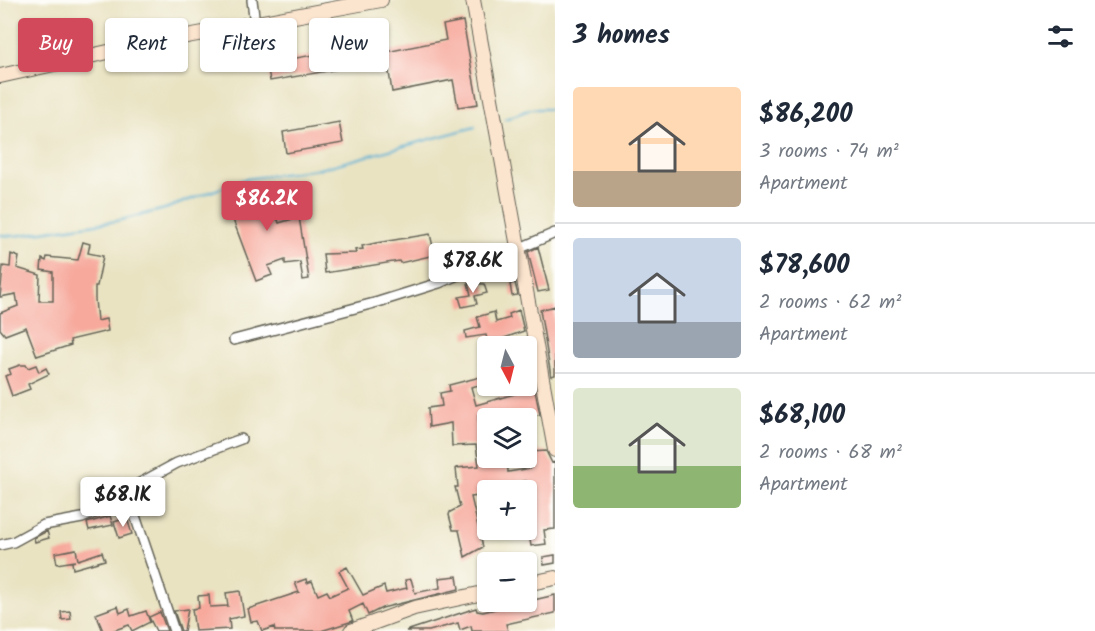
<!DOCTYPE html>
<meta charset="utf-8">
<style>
:root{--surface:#fff;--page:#f2f2f3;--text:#1f2937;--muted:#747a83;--line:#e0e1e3;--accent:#d1495b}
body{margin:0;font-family:Kalam,sans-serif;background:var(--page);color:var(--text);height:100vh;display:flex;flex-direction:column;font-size:22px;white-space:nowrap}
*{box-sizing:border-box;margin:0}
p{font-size:20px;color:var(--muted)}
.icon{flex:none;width:33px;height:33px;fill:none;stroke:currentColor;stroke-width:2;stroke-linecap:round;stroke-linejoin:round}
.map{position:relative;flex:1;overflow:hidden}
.drawer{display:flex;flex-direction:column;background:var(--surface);width:540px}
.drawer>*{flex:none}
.hud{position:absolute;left:18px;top:18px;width:447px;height:54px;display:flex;gap:12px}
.needle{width:39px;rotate:173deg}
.fabs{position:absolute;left:477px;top:336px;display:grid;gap:12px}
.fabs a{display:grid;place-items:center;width:60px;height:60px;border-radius:6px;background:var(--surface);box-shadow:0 2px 4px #0004;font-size:30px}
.price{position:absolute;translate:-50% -51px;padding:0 14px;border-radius:6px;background:#fff;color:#222;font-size:20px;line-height:39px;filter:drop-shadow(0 2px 3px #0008)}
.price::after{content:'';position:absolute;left:50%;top:36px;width:18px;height:14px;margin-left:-9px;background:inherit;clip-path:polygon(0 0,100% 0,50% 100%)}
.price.current{background:var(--accent);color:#fff}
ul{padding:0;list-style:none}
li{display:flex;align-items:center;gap:18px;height:150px;padding:0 18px}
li+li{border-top:2px solid var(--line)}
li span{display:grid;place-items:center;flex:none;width:168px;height:120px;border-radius:6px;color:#555}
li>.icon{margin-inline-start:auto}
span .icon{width:72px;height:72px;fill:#fffc;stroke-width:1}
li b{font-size:26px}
h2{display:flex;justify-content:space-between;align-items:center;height:72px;padding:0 18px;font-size:26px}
.tag{padding:0 21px;border-radius:6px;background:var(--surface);box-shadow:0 2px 4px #0004;font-size:21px;line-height:54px}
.tag.current{background:var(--accent);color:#fff}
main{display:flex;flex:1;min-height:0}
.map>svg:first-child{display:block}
</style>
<main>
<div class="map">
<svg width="555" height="631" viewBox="0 0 555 631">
<rect width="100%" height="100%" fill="#fdfcf7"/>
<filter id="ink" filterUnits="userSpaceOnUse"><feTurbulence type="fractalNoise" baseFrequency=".0167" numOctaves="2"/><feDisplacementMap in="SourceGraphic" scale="12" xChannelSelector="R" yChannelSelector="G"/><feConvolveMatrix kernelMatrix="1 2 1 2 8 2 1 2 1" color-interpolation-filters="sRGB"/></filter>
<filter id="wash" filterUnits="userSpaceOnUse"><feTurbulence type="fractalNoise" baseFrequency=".008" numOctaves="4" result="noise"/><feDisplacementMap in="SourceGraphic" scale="24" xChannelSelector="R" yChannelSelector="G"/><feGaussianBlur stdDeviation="1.35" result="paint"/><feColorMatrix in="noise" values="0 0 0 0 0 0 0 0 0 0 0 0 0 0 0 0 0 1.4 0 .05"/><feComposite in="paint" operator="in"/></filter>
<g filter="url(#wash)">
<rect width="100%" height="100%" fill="#e9e3c2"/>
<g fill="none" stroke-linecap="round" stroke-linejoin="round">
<path stroke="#59b0d6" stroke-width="2" d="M 505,119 L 531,109 L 555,109
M 0,235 L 14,236 L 117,221 L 165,209 L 245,179 L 319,169 L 475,127"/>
</g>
<g id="blocks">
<path fill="#f7a99c" d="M 463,21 L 478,104 L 458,107 L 453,80 L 392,92 L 386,52 L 446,40 L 443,25 Z
M 342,50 L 345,68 L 270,81 L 267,63 Z
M 339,122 L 343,143 L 286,153 L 283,132 Z
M 251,186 L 254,194 L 259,192 L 262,200 L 293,192 L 295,203 L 274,208 L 279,223 L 299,217 L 309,279 L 303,280 L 300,262 L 285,264 L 285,260 L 268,266 L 272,275 L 256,281 L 226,201 Z
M 430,234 L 435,255 L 400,263 L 399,261 L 325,273 L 323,254 L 356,253 L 355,250 L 363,249 L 362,246 L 376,243 Z
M 83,242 L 90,244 L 88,253 L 103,256 L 97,286 L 95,286 L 95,299 L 97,321 L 106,319 L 108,331 L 70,340 L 71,345 L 37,356 L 26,327 L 5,335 L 0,329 L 0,313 L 18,306 L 16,294 L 0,297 L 3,266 L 10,267 L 11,254 L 19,257 L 17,268 L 40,275 L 39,301 L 53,301 L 53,272 L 41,270 L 42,259 L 46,261 L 47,257 L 78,260 Z
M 538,247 L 549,290 L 538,292 L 528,252 Z
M 468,283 L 484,284 L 487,293 L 475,296 L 477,304 L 462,307 L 459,297 L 471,295 Z
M 515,283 L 518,295 L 512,296 L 510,284 Z
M 555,306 L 555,375 L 551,376 L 540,310 Z
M 519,310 L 524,331 L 493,342 L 488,343 L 486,335 L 466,338 L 465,331 L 480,327 L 477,317 L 494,312 L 496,322 L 510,318 L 509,314 Z
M 20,365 L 26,365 L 28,368 L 36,365 L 39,372 L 46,368 L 49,374 L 28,384 L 30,389 L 12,396 L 5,376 L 11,374 L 9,369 Z
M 488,375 L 488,383 L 471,387 L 476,405 L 518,393 L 517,386 L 526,386 L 526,382 L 533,381 L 540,415 L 496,418 L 495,412 L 478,415 L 479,430 L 488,429 L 488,458 L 507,458 L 508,472 L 532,468 L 530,452 L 546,451 L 552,463 L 555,462 L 555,529 L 544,530 L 546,544 L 531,546 L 529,534 L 526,534 L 526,481 L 508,484 L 508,486 L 499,487 L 500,490 L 488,490 L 488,495 L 471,497 L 483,547 L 465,557 L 459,530 L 453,530 L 449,515 L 450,512 L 460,507 L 455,487 L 458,487 L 456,468 L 479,466 L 476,445 L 452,446 L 451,423 L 429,427 L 428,408 L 442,406 L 440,393 L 450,391 L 449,385 Z
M 110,516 L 113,525 L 89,530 L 87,523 Z
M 127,518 L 132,534 L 119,538 L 114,522 Z
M 47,531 L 49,538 L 35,542 L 34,538 Z
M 76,549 L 78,560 L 102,552 L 105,560 L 73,569 L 72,562 L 75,561 L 57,564 L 55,553 Z
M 555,555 L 555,563 L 544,565 L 543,557 Z
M 347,567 L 363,595 L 384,586 L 386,593 L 407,588 L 405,580 L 411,579 L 415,593 L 440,588 L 439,578 L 457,576 L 459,589 L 382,608 L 368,615 L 363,604 L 349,611 L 353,621 L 321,631 L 275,631 L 274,627 L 262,631 L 258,621 L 251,622 L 248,609 L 299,592 L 295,583 L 306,579 L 307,583 L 312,581 L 318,595 L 327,591 L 330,596 L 348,588 L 339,571 Z
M 240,591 L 244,616 L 229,619 L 230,629 L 195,631 L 192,609 L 199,608 L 198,596 L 209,595 L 210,607 L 228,606 L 226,593 Z
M 555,595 L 555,613 L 506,624 L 508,631 L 472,631 L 471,626 L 460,630 L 458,623 L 429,631 L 406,631 L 476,608 L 477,611 L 483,612 Z
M 118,606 L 120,613 L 129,609 L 131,616 L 146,611 L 150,622 L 132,631 L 129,625 L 112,631 L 103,631 L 96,614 Z
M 188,609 L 184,631 L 181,631 L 174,611 Z
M 70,611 L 71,619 L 62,620 L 61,612 Z
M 160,612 L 167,631 L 156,631 L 149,617 Z"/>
</g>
</g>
<g filter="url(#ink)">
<use href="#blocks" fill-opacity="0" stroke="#646256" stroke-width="1.5"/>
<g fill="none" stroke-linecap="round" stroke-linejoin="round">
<defs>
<path id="street" d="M 252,0 L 255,24
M 234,340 L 378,302 L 439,283 L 555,233
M 0,545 L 13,542 L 44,525 L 82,518 L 129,498
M 174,631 L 129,498 L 129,489 L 177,463 L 241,439"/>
<path id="secondary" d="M 473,0 L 555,450
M 0,76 L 144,44 L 381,0
M 526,584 L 555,578
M 351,631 L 414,608 L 488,592"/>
</defs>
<use href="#street" stroke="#646256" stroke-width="12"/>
<use href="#secondary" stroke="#646256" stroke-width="16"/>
<use href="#street" stroke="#fff" stroke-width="9"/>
<use href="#secondary" stroke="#fce5cf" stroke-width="14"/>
</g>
</g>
</svg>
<div class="fabs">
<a><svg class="needle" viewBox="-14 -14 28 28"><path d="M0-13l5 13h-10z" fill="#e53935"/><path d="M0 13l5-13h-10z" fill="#747a83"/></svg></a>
<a><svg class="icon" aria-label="layers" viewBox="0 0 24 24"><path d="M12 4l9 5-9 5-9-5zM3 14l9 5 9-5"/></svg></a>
<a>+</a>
<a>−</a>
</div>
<b class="price current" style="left:267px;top:232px">$86.2K</b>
<b class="price" style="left:473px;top:294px">$78.6K</b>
<b class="price" style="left:123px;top:528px">$68.1K</b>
<div class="hud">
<a class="tag current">Buy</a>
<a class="tag">Rent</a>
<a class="tag">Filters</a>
<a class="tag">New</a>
</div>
</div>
<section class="drawer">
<h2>3 homes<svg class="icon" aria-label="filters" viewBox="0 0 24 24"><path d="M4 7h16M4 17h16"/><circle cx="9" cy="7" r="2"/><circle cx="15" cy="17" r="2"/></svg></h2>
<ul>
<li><span style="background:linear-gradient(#ffd9b3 70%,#b9a48a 0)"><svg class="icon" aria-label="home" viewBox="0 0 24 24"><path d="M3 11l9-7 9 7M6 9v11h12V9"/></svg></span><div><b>$86,200</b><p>3 rooms · 74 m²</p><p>Apartment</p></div></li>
<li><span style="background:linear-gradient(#c9d6e8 70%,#9aa5b1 0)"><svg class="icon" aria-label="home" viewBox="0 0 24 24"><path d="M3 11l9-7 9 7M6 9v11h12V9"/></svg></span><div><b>$78,600</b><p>2 rooms · 62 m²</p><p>Apartment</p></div></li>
<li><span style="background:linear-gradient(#dfe7d0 65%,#8fb573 0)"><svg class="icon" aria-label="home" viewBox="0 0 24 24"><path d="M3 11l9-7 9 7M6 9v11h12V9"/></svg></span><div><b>$68,100</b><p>2 rooms · 68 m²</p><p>Apartment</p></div></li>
</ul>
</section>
</main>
